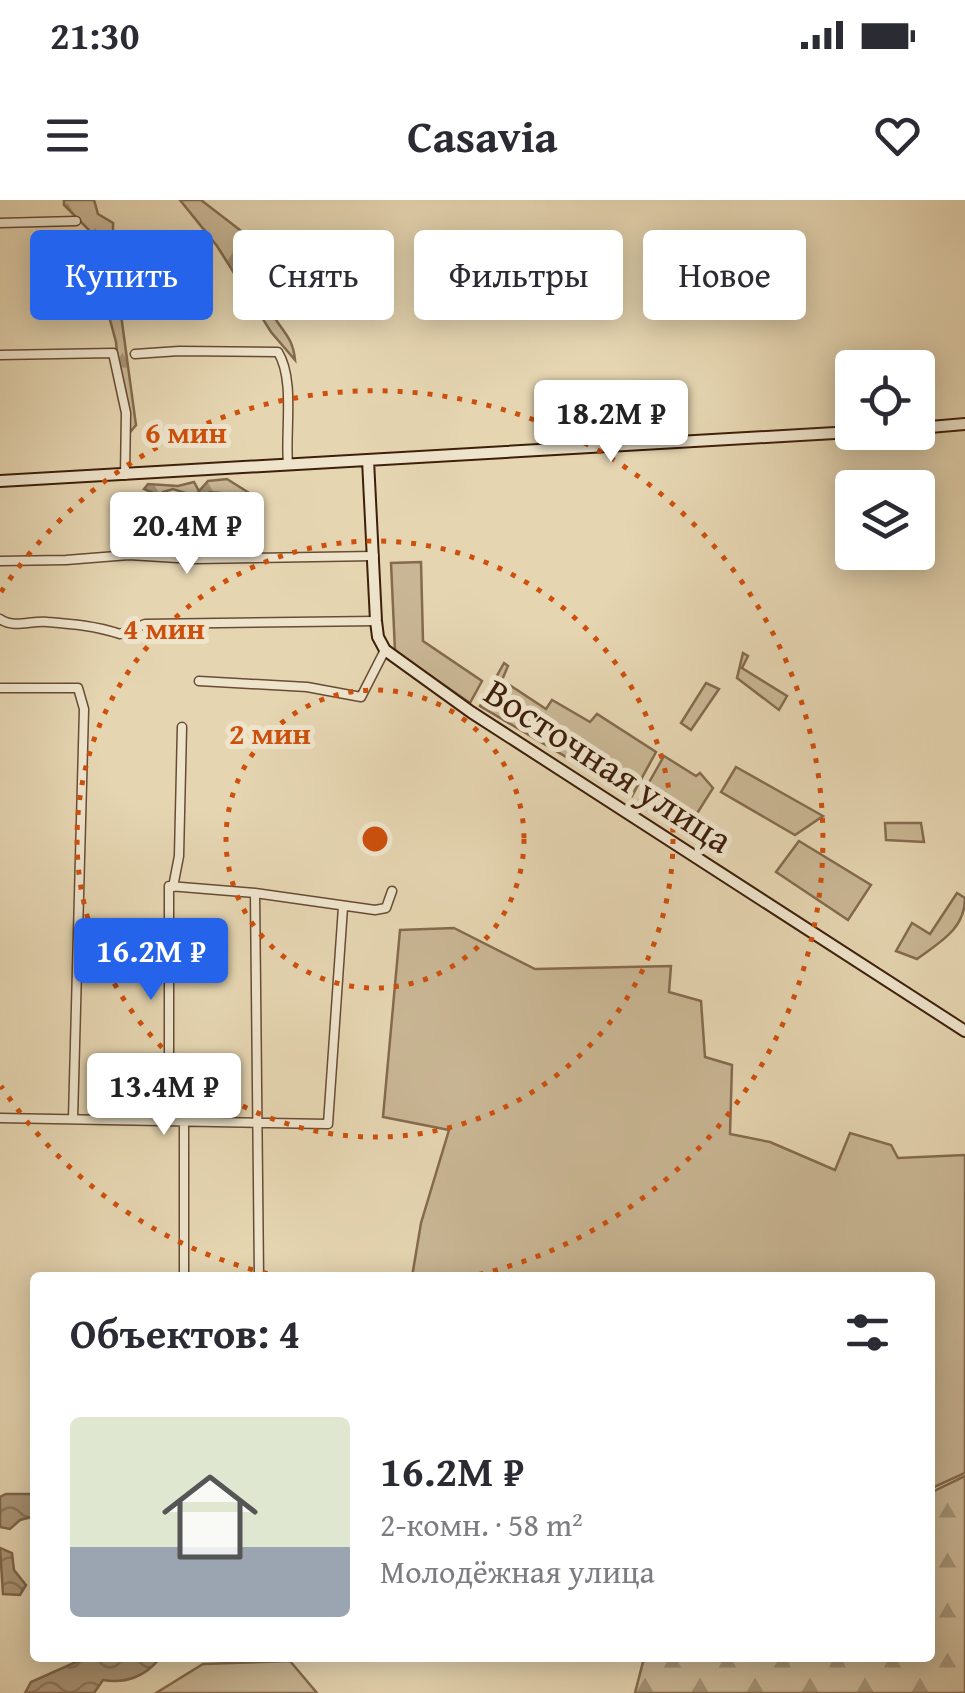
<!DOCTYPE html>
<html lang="ru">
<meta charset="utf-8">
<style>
:root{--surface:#fff;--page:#f2f2f3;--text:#2b2b33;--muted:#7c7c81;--accent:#2563eb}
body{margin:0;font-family:"Gentium Book Plus",serif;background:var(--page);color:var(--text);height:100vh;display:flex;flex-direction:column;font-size:38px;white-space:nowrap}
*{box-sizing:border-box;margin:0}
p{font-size:32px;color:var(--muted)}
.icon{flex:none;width:55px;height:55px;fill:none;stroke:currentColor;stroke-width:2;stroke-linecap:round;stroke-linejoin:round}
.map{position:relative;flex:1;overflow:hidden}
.drawer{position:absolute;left:30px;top:1072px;width:905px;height:390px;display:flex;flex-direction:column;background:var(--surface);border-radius:10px;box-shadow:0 5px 25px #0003}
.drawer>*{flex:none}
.top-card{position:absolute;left:30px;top:30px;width:905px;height:90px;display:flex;gap:20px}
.fabs{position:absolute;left:835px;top:150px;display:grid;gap:20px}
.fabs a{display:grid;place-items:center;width:100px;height:100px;border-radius:10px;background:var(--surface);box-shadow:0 5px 25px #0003;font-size:50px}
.price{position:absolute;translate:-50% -85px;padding:0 22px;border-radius:10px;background:#fff;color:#222;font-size:32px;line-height:65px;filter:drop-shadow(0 2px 5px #0008)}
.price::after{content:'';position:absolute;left:50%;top:60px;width:30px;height:22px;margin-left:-15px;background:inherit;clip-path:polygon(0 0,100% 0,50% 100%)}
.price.active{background:var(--accent);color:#fff}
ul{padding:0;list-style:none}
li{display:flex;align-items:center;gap:30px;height:250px;padding:0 40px}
li span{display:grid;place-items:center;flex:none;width:280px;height:200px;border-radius:10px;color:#555}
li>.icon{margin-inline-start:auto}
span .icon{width:120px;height:120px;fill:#fffc;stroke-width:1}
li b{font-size:42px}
h2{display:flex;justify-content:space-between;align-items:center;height:120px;padding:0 40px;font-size:42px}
.pill{padding:0 35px;border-radius:10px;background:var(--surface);box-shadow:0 5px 25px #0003;font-size:35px;line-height:90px}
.pill.active{background:var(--accent);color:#fff}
.status{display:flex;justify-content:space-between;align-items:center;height:70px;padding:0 50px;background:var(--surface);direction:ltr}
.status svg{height:28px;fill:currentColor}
header{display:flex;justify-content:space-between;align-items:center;height:130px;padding:0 40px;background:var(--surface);font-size:45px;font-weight:700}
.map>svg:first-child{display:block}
</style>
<div class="status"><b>21:30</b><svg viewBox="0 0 49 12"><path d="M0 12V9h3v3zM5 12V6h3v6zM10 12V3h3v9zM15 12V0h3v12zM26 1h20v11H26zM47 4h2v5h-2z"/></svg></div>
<header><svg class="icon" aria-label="menu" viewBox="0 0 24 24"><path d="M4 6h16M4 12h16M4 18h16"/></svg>Casavia<svg class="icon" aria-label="heart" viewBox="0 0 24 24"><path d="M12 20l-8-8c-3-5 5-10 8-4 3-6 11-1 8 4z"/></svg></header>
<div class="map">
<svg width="965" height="1493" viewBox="0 0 965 1493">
<defs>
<pattern id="forest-firs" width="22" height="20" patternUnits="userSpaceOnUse" patternTransform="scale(2.5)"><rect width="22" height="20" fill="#c9b694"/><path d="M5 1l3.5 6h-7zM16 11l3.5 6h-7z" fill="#a59377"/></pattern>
<pattern id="water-waves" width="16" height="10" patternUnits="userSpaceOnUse" patternTransform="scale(2.5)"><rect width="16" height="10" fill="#ac9778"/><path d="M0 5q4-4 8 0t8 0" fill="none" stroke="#8d7b61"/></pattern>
</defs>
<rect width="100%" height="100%" fill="#e5d5b1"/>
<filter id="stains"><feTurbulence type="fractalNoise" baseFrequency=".002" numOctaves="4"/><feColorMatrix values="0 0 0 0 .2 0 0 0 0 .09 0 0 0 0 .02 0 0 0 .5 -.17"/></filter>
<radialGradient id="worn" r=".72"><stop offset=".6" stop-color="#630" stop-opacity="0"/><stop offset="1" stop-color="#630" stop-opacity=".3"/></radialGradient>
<path fill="url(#forest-firs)" stroke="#846a4e" stroke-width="2.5" d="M 64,0 L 94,0 L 98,14 L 113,23 L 113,56 L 136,225 L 131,231 L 122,209 L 116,142 L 103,94 L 97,38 L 64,5 Z
M 180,0 L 201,0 L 253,40 C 253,69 259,93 274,117 C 285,134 293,139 295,160 L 271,132 L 217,46 Z
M 227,279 L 254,296 L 210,292 L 201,298 L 173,289 L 163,292 L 162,297 L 144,289 L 148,284 L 178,286 L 194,282 L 199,291 L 208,281 Z
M 965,1276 L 965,1493 L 635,1493 L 644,1458 L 930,1458 L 930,1293 Z"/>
<path fill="#c9b694" stroke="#846a4e" stroke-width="2.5" d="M 421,362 L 423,441 L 482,481 L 470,503 L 395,451 L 391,363 Z
M 743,453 L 748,456 L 742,468 L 787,496 L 779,510 L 737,478 Z
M 504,463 L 508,466 L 502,480 L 546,509 L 552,500 L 590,522 L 597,514 L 656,552 L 632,596 L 480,506 Z
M 706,483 L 719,489 L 691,530 L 681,523 Z
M 664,556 L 696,576 L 700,573 L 713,588 L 686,631 L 639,600 Z
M 736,567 L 823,616 L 795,635 L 721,592 Z
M 885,623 L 921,623 L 924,642 L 886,640 Z
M 799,641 L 871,685 L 848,720 L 776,672 Z
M 957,693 L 965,698 C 965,729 940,742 917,759 L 896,751 L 912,723 L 930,734 Z
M 454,728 L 535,769 L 671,766 L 669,792 L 701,801 L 705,857 L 732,865 L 730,934 L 770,942 L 835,970 L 850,933 L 891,945 L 898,958 L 965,955 L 965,1273 L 930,1289 L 930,1078 L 412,1077 L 421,1023 L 449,930 L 383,917 L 400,730 Z
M 290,1461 L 317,1493 L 156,1493 L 203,1464 Z"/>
<path fill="url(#water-waves)" stroke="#80674c" stroke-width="2.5" d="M 6,1294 L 35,1294 L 35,1316 L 20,1320 L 10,1329 L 0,1327 L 0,1297 Z
M 0,1348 L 12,1353 L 14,1370 L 26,1385 L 20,1395 L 3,1394 Z
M 85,1458 L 160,1458 C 146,1476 126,1484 103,1480 L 94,1493 L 25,1493 L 31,1482 Z"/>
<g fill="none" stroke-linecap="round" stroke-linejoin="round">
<defs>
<path id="minor" d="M 0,23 L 76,21
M 135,154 L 179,151 L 278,152 C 295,180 285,230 288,264
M 0,155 L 113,153 L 126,213 L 125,275
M 0,361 L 66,360 L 129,355 L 194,359 L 374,356
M 0,419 C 14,429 31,420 48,422 C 73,424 96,426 120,434 L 145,424 L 376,421
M 199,481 L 307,487 L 361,497 L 385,450
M 0,488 L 78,488 L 84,509 L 73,919
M 173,687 L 179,656 L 182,527
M 255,693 L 259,1078
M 0,918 L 328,924 L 343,707
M 169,920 L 169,686 L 255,693 L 375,710 L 386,708 L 392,691
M 184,922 L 184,1078"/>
<path id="secondary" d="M 918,228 L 965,224
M 368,260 L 376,421 L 378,437 L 385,450 L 471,512 L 965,831
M 0,281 L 852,232"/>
</defs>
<use href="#minor" stroke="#684c33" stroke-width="11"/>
<use href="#secondary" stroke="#3e1f09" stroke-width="14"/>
<use href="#minor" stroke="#eee4cc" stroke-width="8"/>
<use href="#secondary" stroke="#eee4cc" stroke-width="10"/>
</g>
<g fill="none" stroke="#ce500c" stroke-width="5" stroke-dasharray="5 10">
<circle cx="375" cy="639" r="149"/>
<circle cx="375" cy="639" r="298"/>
<path d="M282 1077A448 448 0 0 1 1 886M1 392A448 448 0 1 1 468 1077"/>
</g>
<g text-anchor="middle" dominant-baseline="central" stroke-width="10" stroke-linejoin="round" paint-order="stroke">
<g font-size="38" fill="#3e1f09" stroke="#eee4cc">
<text transform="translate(609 565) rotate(33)">Восточная улица</text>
</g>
</g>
<circle cx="375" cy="639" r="15" fill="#ce500c" stroke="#eee4cc" stroke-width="5"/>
<g font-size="30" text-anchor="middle" font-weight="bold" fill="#ce500c" stroke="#eee4cc" stroke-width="10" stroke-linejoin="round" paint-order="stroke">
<text x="186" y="243">6 мин</text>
<text x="164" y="439">4 мин</text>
<text x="270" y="544">2 мин</text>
</g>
<rect width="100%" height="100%" filter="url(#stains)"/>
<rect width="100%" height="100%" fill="url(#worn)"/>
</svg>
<div class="fabs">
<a><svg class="icon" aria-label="locate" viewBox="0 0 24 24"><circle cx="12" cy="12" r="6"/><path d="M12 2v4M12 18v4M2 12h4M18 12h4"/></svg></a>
<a><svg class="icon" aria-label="layers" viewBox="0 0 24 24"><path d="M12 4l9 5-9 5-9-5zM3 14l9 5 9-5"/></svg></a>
</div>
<b class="price" style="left:611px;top:265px">18.2M ₽</b>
<b class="price" style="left:187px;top:377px">20.4M ₽</b>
<b class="price active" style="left:151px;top:803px">16.2M ₽</b>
<b class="price" style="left:164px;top:938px">13.4M ₽</b>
<div class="top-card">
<a class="pill active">Купить</a>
<a class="pill">Снять</a>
<a class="pill">Фильтры</a>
<a class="pill">Новое</a>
</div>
<section class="drawer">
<h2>Объектов: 4<svg class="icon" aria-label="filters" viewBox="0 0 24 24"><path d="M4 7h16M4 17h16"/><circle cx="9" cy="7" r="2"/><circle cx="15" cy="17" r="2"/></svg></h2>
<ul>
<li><span style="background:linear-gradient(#dfe7d0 65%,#9aa5b1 0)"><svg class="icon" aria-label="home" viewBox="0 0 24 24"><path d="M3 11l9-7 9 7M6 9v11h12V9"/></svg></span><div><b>16.2M ₽</b><p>2-комн. · 58 m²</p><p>Молодёжная улица</p></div></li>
</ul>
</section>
</div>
